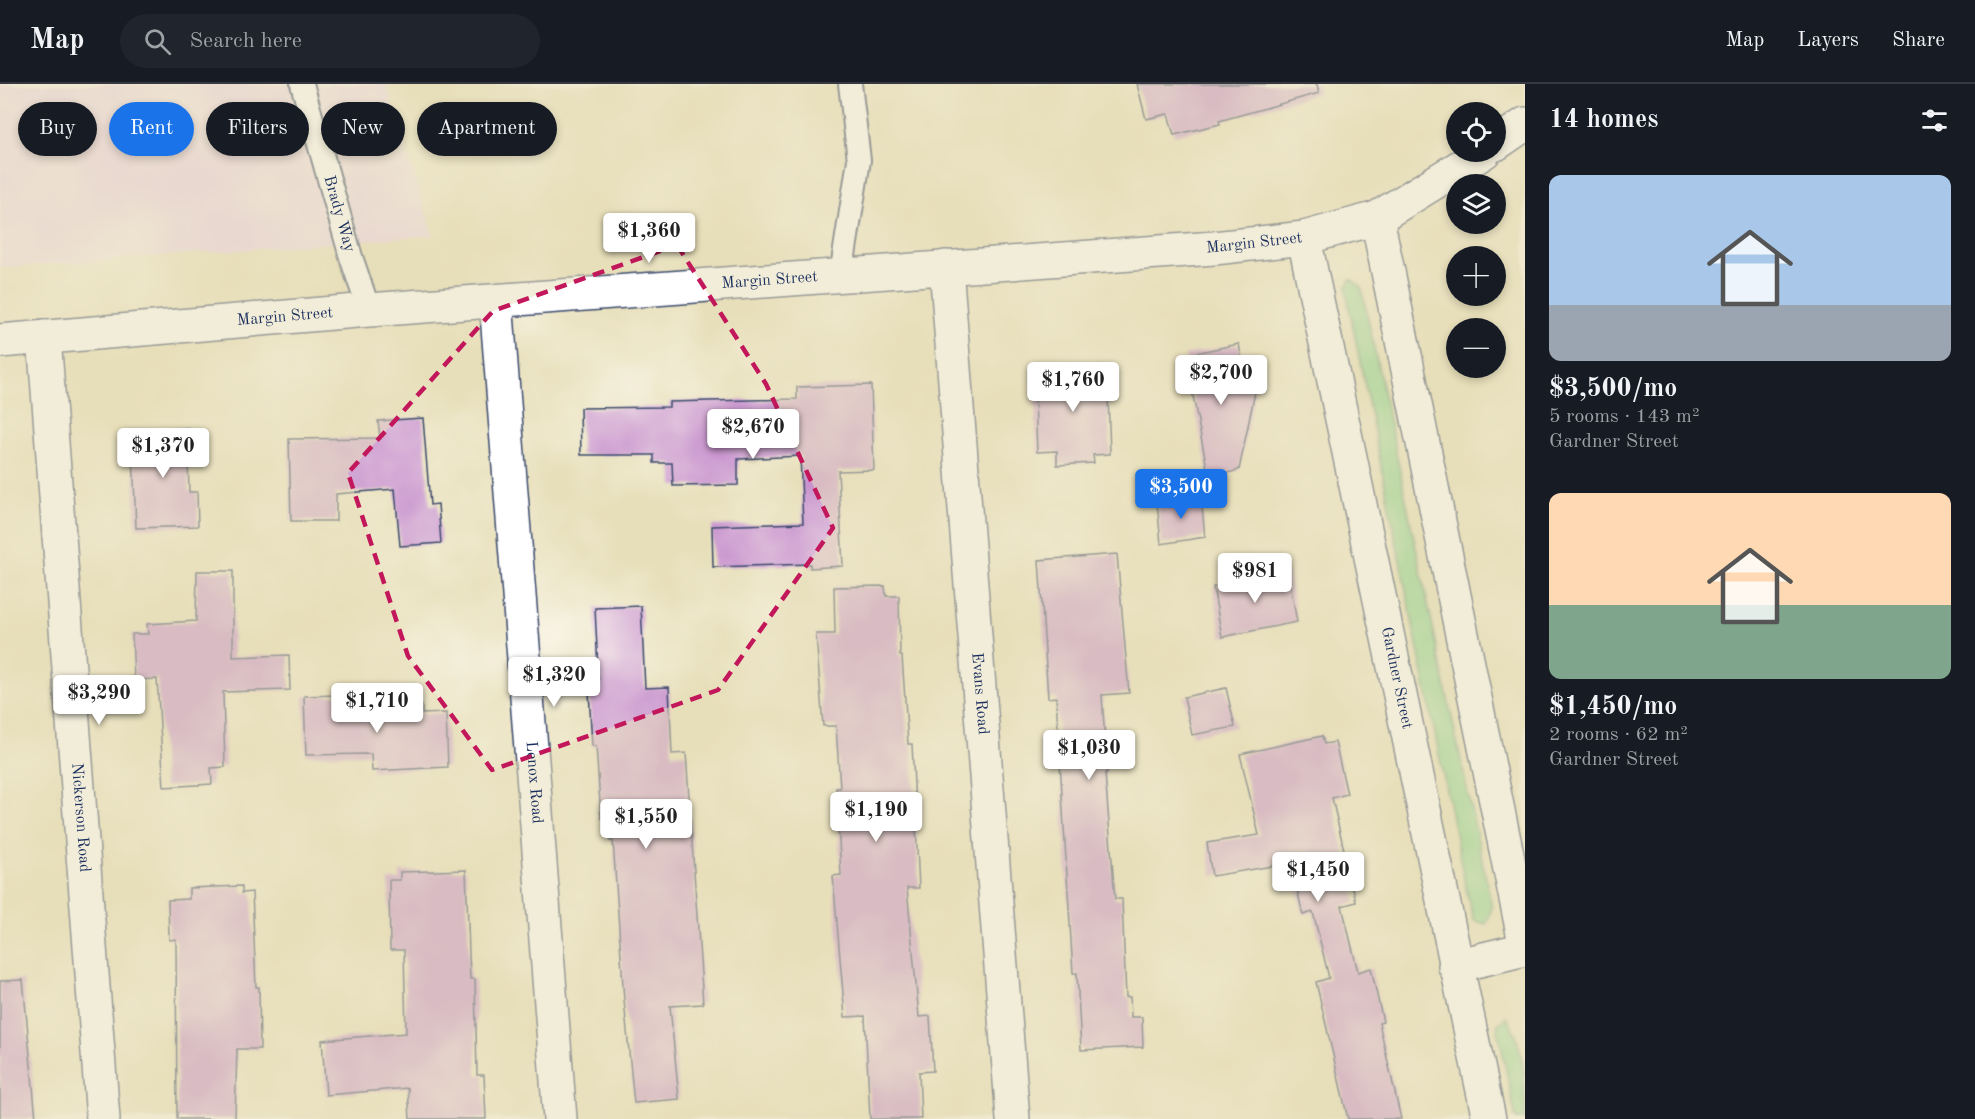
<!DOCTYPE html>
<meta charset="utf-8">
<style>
:root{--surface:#171b24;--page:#20242c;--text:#f1f3f6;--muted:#9ea1a6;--line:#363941;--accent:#1a73e8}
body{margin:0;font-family:"Old Standard TT",serif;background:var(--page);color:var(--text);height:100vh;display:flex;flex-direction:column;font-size:22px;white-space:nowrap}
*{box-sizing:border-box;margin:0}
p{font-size:20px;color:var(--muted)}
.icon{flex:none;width:33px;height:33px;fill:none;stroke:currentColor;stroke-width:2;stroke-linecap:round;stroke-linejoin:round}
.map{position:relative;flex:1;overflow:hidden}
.side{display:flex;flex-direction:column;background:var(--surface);width:450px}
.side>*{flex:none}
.hud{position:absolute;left:18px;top:18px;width:570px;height:54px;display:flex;gap:12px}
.buttons{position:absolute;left:1446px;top:18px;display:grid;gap:12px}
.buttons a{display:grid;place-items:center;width:60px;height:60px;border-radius:50%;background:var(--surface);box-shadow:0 3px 9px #0003;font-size:30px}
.price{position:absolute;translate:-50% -51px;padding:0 14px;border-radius:6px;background:#fff;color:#222;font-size:20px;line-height:39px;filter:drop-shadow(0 2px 3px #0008)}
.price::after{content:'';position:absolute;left:50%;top:36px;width:18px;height:14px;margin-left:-9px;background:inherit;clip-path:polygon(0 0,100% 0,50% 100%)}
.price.current{background:var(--accent);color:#fff}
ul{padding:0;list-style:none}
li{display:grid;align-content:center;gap:12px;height:318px;padding:0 24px}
li span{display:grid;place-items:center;height:186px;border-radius:12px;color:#555}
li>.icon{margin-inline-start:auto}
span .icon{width:108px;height:108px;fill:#fffc;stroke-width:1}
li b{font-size:26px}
h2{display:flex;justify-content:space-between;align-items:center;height:72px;padding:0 24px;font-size:26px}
.pill{padding:0 21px;border-radius:27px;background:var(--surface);box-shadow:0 3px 9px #0003;font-size:21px;line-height:54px}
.pill.current{background:var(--accent);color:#fff}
header{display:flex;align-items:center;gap:36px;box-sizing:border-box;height:84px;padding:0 30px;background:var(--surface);border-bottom:2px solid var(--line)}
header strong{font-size:28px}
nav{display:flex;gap:33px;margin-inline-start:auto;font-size:21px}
.search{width:420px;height:54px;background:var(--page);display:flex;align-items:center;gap:15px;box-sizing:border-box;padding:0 21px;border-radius:33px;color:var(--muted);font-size:22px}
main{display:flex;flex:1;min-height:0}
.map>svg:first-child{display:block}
</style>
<header>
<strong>Map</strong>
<div class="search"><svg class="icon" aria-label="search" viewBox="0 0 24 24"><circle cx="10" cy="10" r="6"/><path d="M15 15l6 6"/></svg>Search here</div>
<nav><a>Map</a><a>Layers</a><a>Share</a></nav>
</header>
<main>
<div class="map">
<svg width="1525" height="1035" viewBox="0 0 1525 1035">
<rect width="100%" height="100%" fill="#fbf7ec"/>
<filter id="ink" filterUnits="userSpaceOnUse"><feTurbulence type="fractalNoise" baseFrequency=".0167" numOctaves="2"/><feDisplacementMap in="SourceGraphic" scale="12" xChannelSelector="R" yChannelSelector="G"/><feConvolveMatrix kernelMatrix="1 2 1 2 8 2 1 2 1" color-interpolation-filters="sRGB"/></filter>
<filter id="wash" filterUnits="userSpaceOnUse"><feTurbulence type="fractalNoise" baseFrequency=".008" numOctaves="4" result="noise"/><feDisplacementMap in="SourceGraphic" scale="24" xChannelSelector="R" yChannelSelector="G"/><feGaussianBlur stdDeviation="1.35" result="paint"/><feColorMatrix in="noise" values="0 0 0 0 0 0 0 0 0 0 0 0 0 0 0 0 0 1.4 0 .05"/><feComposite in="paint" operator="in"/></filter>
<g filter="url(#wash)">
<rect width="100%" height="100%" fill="#e7dfb9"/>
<path fill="#ebd1eb" d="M 0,0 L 386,0 L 433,151 L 0,184 Z"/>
<path fill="#8bd28d" stroke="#538076" stroke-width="1.5" d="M 1350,195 L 1361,202 L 1492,824 L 1486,840 L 1474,837 L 1467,809 L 1349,223 L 1346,204 Z
M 1506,933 C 1525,959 1525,1003 1525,1035 L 1516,1035 L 1497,941 Z"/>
<g id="blocks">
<path fill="#c893ce" d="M 1137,0 L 1317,0 L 1319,9 L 1219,37 L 1220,40 L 1174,51 L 1168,30 L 1146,35 Z
M 1239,260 L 1245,292 L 1255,308 L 1239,386 L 1209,394 L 1185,271 Z
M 1107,282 L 1110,370 L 1093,371 L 1094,379 L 1057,381 L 1057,367 L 1037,368 L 1034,286 Z
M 871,301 L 874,386 L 838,387 L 843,482 L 810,484 L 810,480 L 713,483 L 712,442 L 803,439 L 800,372 L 738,375 L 738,401 L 673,402 L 672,379 L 654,379 L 654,371 L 581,371 L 580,324 L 669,323 L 669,318 L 797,315 L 797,303 Z
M 423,334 L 430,421 L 438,420 L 441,459 L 400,462 L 395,405 L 336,410 L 336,437 L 291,437 L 289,355 L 380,354 L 378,337 Z
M 187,344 L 189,408 L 197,408 L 198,442 L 136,444 L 132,346 Z
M 1201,413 L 1205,453 L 1161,460 L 1157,419 Z
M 1117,470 L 1129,609 L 1102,611 L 1107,689 L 1105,689 L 1115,815 L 1122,815 L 1126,913 L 1130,913 L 1131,933 L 1142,933 L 1143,963 L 1081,966 L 1077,889 L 1073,889 L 1056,613 L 1048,614 L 1039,476 Z
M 197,487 L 233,487 L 233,573 L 289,571 L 290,606 L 223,608 L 225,683 L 211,684 L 212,700 L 164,703 L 157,595 L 134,596 L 132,550 L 148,550 L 147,540 L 196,537 Z
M 1288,488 L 1297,538 L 1222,553 L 1213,503 Z
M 885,502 L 886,512 L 899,512 L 900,572 L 902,572 L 908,660 L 912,660 L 919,804 L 907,804 L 919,933 L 930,932 L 933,987 L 919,988 L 921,1035 L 870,1035 L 865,932 L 845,933 L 833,792 L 841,791 L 836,704 L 840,704 L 836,642 L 823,642 L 816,550 L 835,550 L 834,503 Z
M 641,522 L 645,604 L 669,603 L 672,670 L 686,669 L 703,920 L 670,922 L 679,1015 L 634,1019 L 624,916 L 613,757 L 610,757 L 609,734 L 601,734 L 596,662 L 592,662 L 589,607 L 599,607 L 595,524 Z
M 1226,604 L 1235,643 L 1192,651 L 1184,613 Z
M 339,611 L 339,626 L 422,621 L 422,630 L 446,629 L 448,683 L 372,687 L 371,670 L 306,671 L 304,612 Z
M 1322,652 L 1324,660 L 1335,658 L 1347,710 L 1332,714 L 1356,818 L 1342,822 L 1358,888 L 1371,884 L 1383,938 L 1379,939 L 1401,1035 L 1348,1035 L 1316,898 L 1329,894 L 1313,828 L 1303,831 L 1291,779 L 1212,792 L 1207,759 L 1259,751 L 1240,670 Z
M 466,786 L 470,895 L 475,895 L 477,991 L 484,991 L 486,1035 L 410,1035 L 408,1004 L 326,1011 L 322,956 L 406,949 L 404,866 L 390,866 L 389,796 L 400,796 L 400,788 Z
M 242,802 L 242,809 L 252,808 L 256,903 L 259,903 L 260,965 L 237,965 L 235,1035 L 177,1035 L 176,855 L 169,856 L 168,816 L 189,815 L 189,804 Z
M 23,896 L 36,1035 L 0,1035 L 0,897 Z"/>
</g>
</g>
<g filter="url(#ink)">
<use href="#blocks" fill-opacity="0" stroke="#3a496c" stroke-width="1.5"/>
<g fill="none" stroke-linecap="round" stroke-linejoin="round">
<defs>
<g id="service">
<path id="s1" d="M 302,0 L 351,173 L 369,226"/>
<path d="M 841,191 L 859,76 L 850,0"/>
</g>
<g id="minor">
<path id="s2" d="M 946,183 L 1013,1035"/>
<path id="s3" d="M 496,217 L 560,1035"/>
<path id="s4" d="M 44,253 L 103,1035"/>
</g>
<g id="secondary">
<path id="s5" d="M 0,257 L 369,226 L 1214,164 L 1304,154"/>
</g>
<g id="trunk">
<path d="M 1496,60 L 1525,40"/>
<path id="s6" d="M 1484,68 L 1377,134 L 1304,154 L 1489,1035"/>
<path d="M 1377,134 L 1525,859"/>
<path d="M 1455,882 L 1525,865"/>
</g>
</defs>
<use href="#service" stroke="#3a496c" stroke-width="26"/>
<use href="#minor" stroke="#3a496c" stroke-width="36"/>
<use href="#secondary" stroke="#3a496c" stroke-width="36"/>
<use href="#trunk" stroke="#3a496c" stroke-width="36"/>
<use href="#service" stroke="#fff" stroke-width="22"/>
<use href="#minor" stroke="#fff" stroke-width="33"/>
<use href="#secondary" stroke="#fff" stroke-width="33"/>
<use href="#trunk" stroke="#fff" stroke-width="33"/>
</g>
</g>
<path d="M0 0H1525V1035H0ZM 677,161 L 766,300 L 833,444 L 718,606 L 492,686 L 408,572 L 348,389 L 493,227 Z" fill="#e7dfb9" fill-opacity=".55" fill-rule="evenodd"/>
<path fill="none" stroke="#c2185b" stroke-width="4.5" stroke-dasharray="12 8" stroke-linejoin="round" d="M 677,161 L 766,300 L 833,444 L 718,606 L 492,686 L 408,572 L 348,389 L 493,227 Z"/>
<g text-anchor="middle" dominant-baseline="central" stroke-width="4.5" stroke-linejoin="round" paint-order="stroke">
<g font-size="16" fill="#1b2f5e" stroke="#fbf7ec">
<text stroke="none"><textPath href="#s1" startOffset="135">Brady Way</textPath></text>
<text stroke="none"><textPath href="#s5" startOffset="1258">Margin Street</textPath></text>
<text stroke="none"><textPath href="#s5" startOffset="772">Margin Street</textPath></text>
<text stroke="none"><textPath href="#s5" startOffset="286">Margin Street</textPath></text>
<text stroke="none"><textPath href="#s6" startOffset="651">Gardner Street</textPath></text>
<text stroke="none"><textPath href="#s2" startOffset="428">Evans Road</textPath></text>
<text stroke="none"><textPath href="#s3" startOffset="483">Lenox Road</textPath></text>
<text stroke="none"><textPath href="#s4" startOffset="482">Nickerson Road</textPath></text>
</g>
</g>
</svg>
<div class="buttons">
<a><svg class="icon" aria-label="locate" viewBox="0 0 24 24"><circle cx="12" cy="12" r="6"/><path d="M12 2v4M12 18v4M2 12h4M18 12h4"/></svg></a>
<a><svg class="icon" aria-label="layers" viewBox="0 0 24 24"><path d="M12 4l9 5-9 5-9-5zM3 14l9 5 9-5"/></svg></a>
<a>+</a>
<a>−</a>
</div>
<b class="price" style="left:649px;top:180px">$1,360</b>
<b class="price" style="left:1221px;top:322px">$2,700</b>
<b class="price" style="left:1073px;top:329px">$1,760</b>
<b class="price" style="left:753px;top:376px">$2,670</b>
<b class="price" style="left:163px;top:395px">$1,370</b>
<b class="price current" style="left:1181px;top:436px">$3,500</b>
<b class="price" style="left:1255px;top:520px">$981</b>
<b class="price" style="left:554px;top:624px">$1,320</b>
<b class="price" style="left:99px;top:642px">$3,290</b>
<b class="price" style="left:377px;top:650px">$1,710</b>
<b class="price" style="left:1089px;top:697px">$1,030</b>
<b class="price" style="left:876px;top:759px">$1,190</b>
<b class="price" style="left:646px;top:766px">$1,550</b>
<b class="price" style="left:1318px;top:819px">$1,450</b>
<div class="hud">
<a class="pill">Buy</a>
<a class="pill current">Rent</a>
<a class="pill">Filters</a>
<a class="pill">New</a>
<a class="pill">Apartment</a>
</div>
</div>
<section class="side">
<h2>14 homes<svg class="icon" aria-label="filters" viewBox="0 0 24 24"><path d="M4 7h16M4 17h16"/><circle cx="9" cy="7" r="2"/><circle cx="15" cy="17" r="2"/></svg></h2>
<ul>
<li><span style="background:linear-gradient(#a9c7e8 70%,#9aa5b1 0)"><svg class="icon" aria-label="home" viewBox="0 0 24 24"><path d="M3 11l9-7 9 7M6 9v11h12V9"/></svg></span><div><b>$3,500/mo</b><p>5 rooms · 143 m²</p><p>Gardner Street</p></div></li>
<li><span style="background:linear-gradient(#ffd9b3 60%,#7fa58c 0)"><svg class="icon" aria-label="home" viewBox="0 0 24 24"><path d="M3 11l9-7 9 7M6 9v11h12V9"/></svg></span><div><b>$1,450/mo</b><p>2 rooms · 62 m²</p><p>Gardner Street</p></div></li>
</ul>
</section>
</main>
